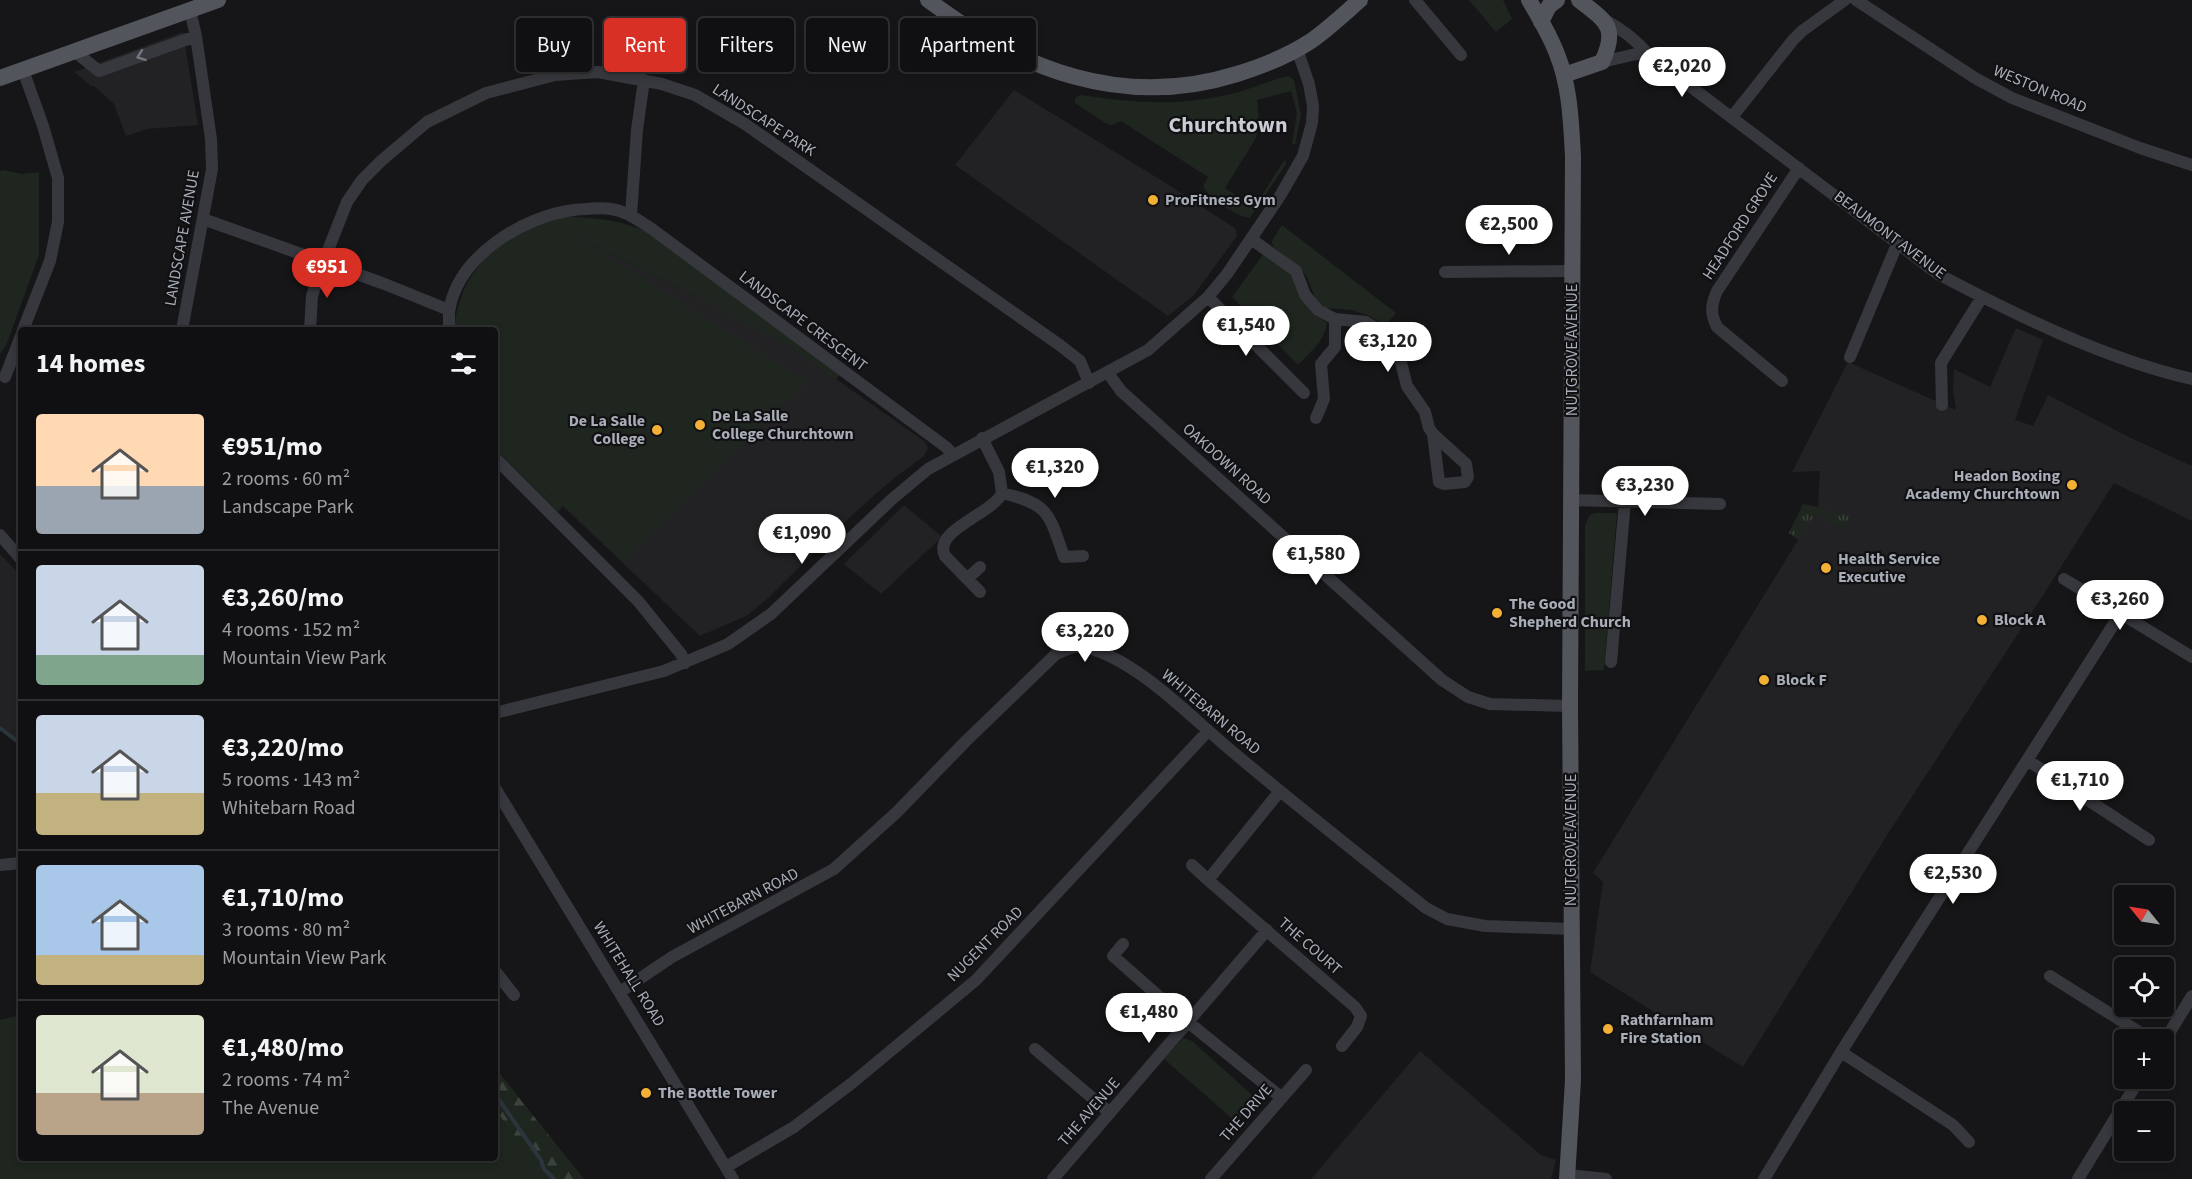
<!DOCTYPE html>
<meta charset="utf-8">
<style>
:root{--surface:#101012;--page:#1e1e20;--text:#f1f3f6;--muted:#9c9d9f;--line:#303032;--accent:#d93025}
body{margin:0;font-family:"Source Sans 3",sans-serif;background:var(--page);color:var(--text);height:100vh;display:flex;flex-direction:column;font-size:22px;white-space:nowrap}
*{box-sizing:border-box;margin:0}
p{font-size:20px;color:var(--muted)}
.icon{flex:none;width:33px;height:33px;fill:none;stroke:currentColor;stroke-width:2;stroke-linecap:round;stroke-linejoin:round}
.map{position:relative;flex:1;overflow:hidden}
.panel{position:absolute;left:18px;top:327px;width:480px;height:834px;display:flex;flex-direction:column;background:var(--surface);border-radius:6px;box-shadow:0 3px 9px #0003,0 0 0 2px var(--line)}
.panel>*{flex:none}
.hud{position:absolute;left:516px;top:18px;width:570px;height:54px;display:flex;gap:12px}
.needle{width:39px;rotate:300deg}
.fabs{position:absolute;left:2114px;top:885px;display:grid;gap:12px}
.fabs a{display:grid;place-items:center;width:60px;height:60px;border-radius:6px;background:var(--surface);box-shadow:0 3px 9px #0003,0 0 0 2px var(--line);font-size:30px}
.price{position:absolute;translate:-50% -51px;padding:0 14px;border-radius:21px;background:#fff;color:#222;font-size:20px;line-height:39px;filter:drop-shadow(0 2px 3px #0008)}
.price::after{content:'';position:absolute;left:50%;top:36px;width:18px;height:14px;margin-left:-9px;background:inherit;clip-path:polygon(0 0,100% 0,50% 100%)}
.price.active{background:var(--accent);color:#fff}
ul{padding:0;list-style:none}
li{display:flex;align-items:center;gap:18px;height:150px;padding:0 18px}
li+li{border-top:2px solid var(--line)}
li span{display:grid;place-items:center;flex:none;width:168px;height:120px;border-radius:6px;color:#555}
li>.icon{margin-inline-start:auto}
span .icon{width:72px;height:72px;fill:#fffc;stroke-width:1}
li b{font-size:26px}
h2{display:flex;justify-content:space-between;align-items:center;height:72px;padding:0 18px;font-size:26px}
.tag{padding:0 21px;border-radius:6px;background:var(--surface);box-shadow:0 3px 9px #0003,0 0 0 2px var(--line);font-size:21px;line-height:54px}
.tag.active{background:var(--accent);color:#fff}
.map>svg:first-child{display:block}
</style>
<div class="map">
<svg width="2192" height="1179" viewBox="0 0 2192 1179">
<defs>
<pattern id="forest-firs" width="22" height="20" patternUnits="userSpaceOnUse" patternTransform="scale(1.5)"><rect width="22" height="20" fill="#1e261f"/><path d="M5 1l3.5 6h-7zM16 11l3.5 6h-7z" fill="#3c433d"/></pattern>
<pattern id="park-tufts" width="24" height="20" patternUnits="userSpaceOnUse" patternTransform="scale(1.5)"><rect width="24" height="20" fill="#1e261f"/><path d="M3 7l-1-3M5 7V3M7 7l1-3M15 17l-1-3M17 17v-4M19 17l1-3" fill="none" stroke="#3c433d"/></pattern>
</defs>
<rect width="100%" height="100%" fill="#161618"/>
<path fill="#222225" d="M 183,32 L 198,125 L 147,129 L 126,136 L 114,104 L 94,86 L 91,86 L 74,72 Z
M 1014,90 L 1169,185 L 1236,229 L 1237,236 L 1193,296 L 1168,316 L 955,165 Z
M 561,228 L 779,339 L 924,441 L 928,448 L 924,456 L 893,479 L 850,517 L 767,599 L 748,615 L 700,636 L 509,455 L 495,330 L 484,330 Z
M 2016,328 L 2043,340 L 2015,420 L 2033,426 L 2048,395 L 2133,439 L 2192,466 L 2192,521 L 2114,483 L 2045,592 L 1889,832 L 1743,1067 L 1590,972 L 1603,882 L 1593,873 L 1798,540 L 1789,533 L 1803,504 L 1818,507 L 1820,471 L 1792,472 L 1848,362 L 1956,410 L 1953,390 L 1954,369 L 1990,387 Z
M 904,505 L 942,537 L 881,594 L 844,564 Z
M 0,554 L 21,576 L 21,744 L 0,729 Z
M 1420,1051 L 1541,1155 L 1556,1160 L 1551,1179 L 1311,1179 Z"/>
<path fill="#1e261f" d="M 1469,0 L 1503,0 L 1512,19 L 1496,32 Z
M 1288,76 L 1294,80 L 1301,115 L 1295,145 L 1292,144 L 1297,113 L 1291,91 L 1257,100 L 1259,120 L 1256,138 L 1225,188 L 1254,208 L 1285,159 L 1286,164 L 1250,218 C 1238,217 1207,198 1203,186 L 1208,177 L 1121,121 L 1112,125 L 1107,124 L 1075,103 L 1075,98 L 1080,95 C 1139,103 1176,107 1235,93 C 1253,88 1270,80 1288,76 Z
M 4,170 L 22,174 L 39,172 L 39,255 L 6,346 L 0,354 L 0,171 Z
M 574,217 C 600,218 623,221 647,232 L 840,374 L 836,380 L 779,339 L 572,234 L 807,382 L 623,561 L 522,467 L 563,506 L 558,512 L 495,449 L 495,330 L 454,330 C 459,280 485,249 530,229 C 536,226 544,221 551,219 C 558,217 566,217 574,217 Z
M 1282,225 L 1396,313 L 1385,326 L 1370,316 L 1352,310 L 1326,308 L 1316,300 L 1307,277 L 1300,268 L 1273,247 L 1272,241 Z
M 1264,253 L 1288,271 L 1296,282 L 1303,301 L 1312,313 L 1327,323 C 1325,341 1310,352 1298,365 L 1232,297 Z
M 1595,513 L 1617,513 L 1604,670 L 1585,671 L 1585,525 L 1590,515 Z
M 21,1015 L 21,1158 L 495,1158 L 495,1067 L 583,1179 L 0,1179 L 0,1020 Z
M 1183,1038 L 1192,1041 L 1252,1095 L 1254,1102 L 1236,1122 L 1164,1059 Z"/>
<path fill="url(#forest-firs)" d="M 495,1068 L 584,1179 L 544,1179 L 524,1147 L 514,1139 L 495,1107 Z"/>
<path fill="url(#park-tufts)" d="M 1803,504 L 1851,516 L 1844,529 L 1816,513 L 1799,539 L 1789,533 Z"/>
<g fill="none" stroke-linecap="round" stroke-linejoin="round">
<path stroke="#2c353c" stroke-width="4" d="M 0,728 L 21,744
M 495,1094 L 541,1160 L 544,1169 L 554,1179"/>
<path stroke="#37383d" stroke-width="12" d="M 1415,0 L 1461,55
M 1856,0 L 1975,78 L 2012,98 L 2140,148 L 2192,165
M 1605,20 C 1622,29 1636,40 1649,55 L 1938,274 C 2016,315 2105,359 2192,379
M 74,51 L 99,71 L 196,36
M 1602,62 L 1636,54 L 1649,55
M 23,70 L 43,126 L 58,178 L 58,222 L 50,261 L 23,330
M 1732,117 L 1793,40 L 1802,31 L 1845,0
M 631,215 L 637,130 L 644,80
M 203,219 L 382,283 L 449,310
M 1251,239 L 1296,271 L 1305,295 L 1318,310 L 1335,319 L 1335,347 L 1321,364 L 1324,399 L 1316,418
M 1445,272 L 1572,271
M 1208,297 L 1304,393
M 1335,319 L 1366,322 L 1390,337 L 1399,355 L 1407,386 L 1425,412 L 1429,428 L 1433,434 L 1466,464 L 1468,477 L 1465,482 L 1444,484 L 1439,482 L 1433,434
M 182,330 L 212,169 L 211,139 L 196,36 L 190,10
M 310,330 L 312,296 L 323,263 L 347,202 L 362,180 L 381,161 L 427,122 L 486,93 L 555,75 L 598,72 L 662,84 L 695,95 L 745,124 L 1061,346 L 1080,361 L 1089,383
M 449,330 C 449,324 449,317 449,312 C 457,256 524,216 574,210 C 586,209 600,207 611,209 C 627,211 639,221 652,229 L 946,447 L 953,455
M 1850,357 L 1898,242
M 1108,373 L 1121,391 L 1442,680 L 1468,697 L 1490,704 L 1570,706
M 5,377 L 21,336
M 1782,381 L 1717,327 C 1710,313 1711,305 1717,291 L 1799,168
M 1942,405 L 1941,363 L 1982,297
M 495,458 L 638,601 L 681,654 L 685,663
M 1002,493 C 1050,504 1049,514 1064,557 L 1083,556
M 1571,500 L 1720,504
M 0,535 L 21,559
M 967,579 L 980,567
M 2064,579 L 2192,657
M 980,592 L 945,556 C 932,530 993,514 1002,493 L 999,472 L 982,438
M 1611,662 L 1625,501
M 495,713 L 664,671 L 728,644 L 771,614 L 891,500 L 928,469 L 1148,350 L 1208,297 L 1227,274 L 1280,196 L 1303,156 L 1312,123 L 1313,106 L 1309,84 L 1297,49
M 2027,760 L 2149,840
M 495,788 L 733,1179
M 1280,791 L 1208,880 L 1355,1007 L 1361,1016 L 1357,1027 L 1342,1046
M 0,865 L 21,863
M 1192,865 L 1208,880
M 1123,944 L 1113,956 L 1188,1022 L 1282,1098
M 495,971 L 514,995
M 2050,976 L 2152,1040
M 620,992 L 672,957 L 834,869 L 897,812 L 966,741 L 1056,654 C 1073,646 1077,644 1095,650 C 1142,666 1189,715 1227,747 C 1292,802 1359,855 1426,908 L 1447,919 L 1485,926 L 1571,929
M 2163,1043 L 2192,996
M 1035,1049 L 1110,1113
M 1841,1052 L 1953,1125 L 1969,1142
M 726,1167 L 794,1127 L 852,1083 L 976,980 L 1208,731
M 1568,1175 L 1606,1179
M 1053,1179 L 1267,930
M 1211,1179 L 1306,1070
M 1764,1179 L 1841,1052 L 2117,619 L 2123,615
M 2078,1179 L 2140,1078"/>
<path stroke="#53555c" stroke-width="16" d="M 928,0 C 1019,69 1122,110 1237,74 C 1263,66 1288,56 1311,41 C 1328,29 1344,14 1360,0
M 1529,0 C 1539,17 1550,35 1557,54 C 1570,86 1571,122 1573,156 L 1570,706 L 1573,1080 L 1567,1179
M 1541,22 L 1549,6 L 1557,0
M 1564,75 L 1602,62 C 1619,26 1605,21 1579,0
M 0,78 L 218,0"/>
</g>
<defs><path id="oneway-chevron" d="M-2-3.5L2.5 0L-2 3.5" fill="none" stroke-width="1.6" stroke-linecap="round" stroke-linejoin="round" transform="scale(1.5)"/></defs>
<use stroke="#757881" href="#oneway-chevron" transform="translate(141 56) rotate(160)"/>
<g fill="#f2b134" stroke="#111113" stroke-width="2">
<circle cx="1153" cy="200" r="6"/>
<circle cx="700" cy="425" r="6"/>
<circle cx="657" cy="430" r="6"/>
<circle cx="2072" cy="485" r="6"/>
<circle cx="1826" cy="568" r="6"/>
<circle cx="1497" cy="613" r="6"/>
<circle cx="1982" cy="620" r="6"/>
<circle cx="1764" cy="680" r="6"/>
<circle cx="1608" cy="1029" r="6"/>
<circle cx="646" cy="1093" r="6"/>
</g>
<g text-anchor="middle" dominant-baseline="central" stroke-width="4.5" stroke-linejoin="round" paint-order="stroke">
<g font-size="16" fill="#a8adb8" stroke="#111113">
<text transform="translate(2040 89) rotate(23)">WESTON ROAD</text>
<text transform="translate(764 120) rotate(33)">LANDSCAPE PARK</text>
<text transform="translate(1740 226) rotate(-57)">HEADFORD GROVE</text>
<text transform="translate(1890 235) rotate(37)">BEAUMONT AVENUE</text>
<text transform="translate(182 238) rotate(-80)">LANDSCAPE AVENUE</text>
<text transform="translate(803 321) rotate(37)">LANDSCAPE CRESCENT</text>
<text transform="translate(1572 350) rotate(-90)">NUTGROVE AVENUE</text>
<text transform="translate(1227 464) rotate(42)">OAKDOWN ROAD</text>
<text transform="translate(1211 712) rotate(40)">WHITEBARN ROAD</text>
<text transform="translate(1571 840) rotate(-90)">NUTGROVE AVENUE</text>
<text transform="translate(743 901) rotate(-28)">WHITEBARN ROAD</text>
<text transform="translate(985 944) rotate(-45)">NUGENT ROAD</text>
<text transform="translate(1310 946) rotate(41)">THE COURT</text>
<text transform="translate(629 974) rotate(58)">WHITEHALL ROAD</text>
<text transform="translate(1089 1112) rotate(-49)">THE AVENUE</text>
<text transform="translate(1246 1113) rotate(-49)">THE DRIVE</text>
</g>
<g font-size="16" font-weight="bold" fill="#a8adb8" stroke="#111113" text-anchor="start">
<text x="1165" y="200">ProFitness Gym</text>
<text x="712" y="416">De La Salle<tspan x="712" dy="18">College Churchtown</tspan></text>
<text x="645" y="421" text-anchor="end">De La Salle<tspan x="645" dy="18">College</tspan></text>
<text x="2060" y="476" text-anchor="end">Headon Boxing<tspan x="2060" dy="18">Academy Churchtown</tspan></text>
<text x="1838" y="559">Health Service<tspan x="1838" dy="18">Executive</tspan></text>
<text x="1509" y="604">The Good<tspan x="1509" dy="18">Shepherd Church</tspan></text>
<text x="1994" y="620">Block A</text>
<text x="1776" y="680">Block F</text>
<text x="1620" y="1020">Rathfarnham<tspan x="1620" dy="18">Fire Station</tspan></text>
<text x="658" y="1093">The Bottle Tower</text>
</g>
<g font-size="22" font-weight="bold" fill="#c9ccd4" stroke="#111113">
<text x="1228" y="125">Churchtown</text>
</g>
</g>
</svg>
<div class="fabs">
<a><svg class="needle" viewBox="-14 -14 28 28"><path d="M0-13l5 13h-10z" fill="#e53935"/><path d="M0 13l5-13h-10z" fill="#9c9d9f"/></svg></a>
<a><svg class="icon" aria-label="locate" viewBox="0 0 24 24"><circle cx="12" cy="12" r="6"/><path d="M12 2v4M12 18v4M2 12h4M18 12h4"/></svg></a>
<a>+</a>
<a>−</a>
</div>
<b class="price" style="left:1682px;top:98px">€2,020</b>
<b class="price" style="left:1509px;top:256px">€2,500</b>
<b class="price active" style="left:327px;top:299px">€951</b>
<b class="price" style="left:1246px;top:357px">€1,540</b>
<b class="price" style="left:1388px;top:373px">€3,120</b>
<b class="price" style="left:1055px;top:499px">€1,320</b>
<b class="price" style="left:1645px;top:517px">€3,230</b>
<b class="price" style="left:802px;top:565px">€1,090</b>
<b class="price" style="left:1316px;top:586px">€1,580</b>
<b class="price" style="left:2120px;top:631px">€3,260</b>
<b class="price" style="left:1085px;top:663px">€3,220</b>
<b class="price" style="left:2080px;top:812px">€1,710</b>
<b class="price" style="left:1953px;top:905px">€2,530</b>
<b class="price" style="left:1149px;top:1044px">€1,480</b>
<div class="hud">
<a class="tag">Buy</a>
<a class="tag active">Rent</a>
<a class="tag">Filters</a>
<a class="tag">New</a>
<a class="tag">Apartment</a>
</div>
<section class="panel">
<h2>14 homes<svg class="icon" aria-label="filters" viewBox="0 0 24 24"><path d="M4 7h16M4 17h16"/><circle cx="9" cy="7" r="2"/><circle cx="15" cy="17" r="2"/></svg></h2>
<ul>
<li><span style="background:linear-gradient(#ffd9b3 60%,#9aa5b1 0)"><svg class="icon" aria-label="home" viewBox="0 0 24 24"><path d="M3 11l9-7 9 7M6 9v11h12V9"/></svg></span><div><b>€951/mo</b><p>2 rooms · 60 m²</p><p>Landscape Park</p></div></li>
<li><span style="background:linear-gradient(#c9d6e8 75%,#7fa58c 0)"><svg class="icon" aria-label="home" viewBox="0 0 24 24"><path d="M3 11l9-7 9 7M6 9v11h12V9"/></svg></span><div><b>€3,260/mo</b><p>4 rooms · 152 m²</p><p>Mountain View Park</p></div></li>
<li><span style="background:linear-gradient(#c9d6e8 65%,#c2b280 0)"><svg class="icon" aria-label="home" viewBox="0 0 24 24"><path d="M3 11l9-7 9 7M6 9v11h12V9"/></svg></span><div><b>€3,220/mo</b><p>5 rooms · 143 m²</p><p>Whitebarn Road</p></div></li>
<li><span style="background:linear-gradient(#a9c7e8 75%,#c2b280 0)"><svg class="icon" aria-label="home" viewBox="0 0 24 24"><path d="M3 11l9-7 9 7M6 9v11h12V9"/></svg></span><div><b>€1,710/mo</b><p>3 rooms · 80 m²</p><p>Mountain View Park</p></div></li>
<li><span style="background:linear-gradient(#dfe7d0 65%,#b9a48a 0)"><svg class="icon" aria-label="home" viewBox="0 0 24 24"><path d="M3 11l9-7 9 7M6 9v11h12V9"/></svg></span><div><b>€1,480/mo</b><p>2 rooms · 74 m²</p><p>The Avenue</p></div></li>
</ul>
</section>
</div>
